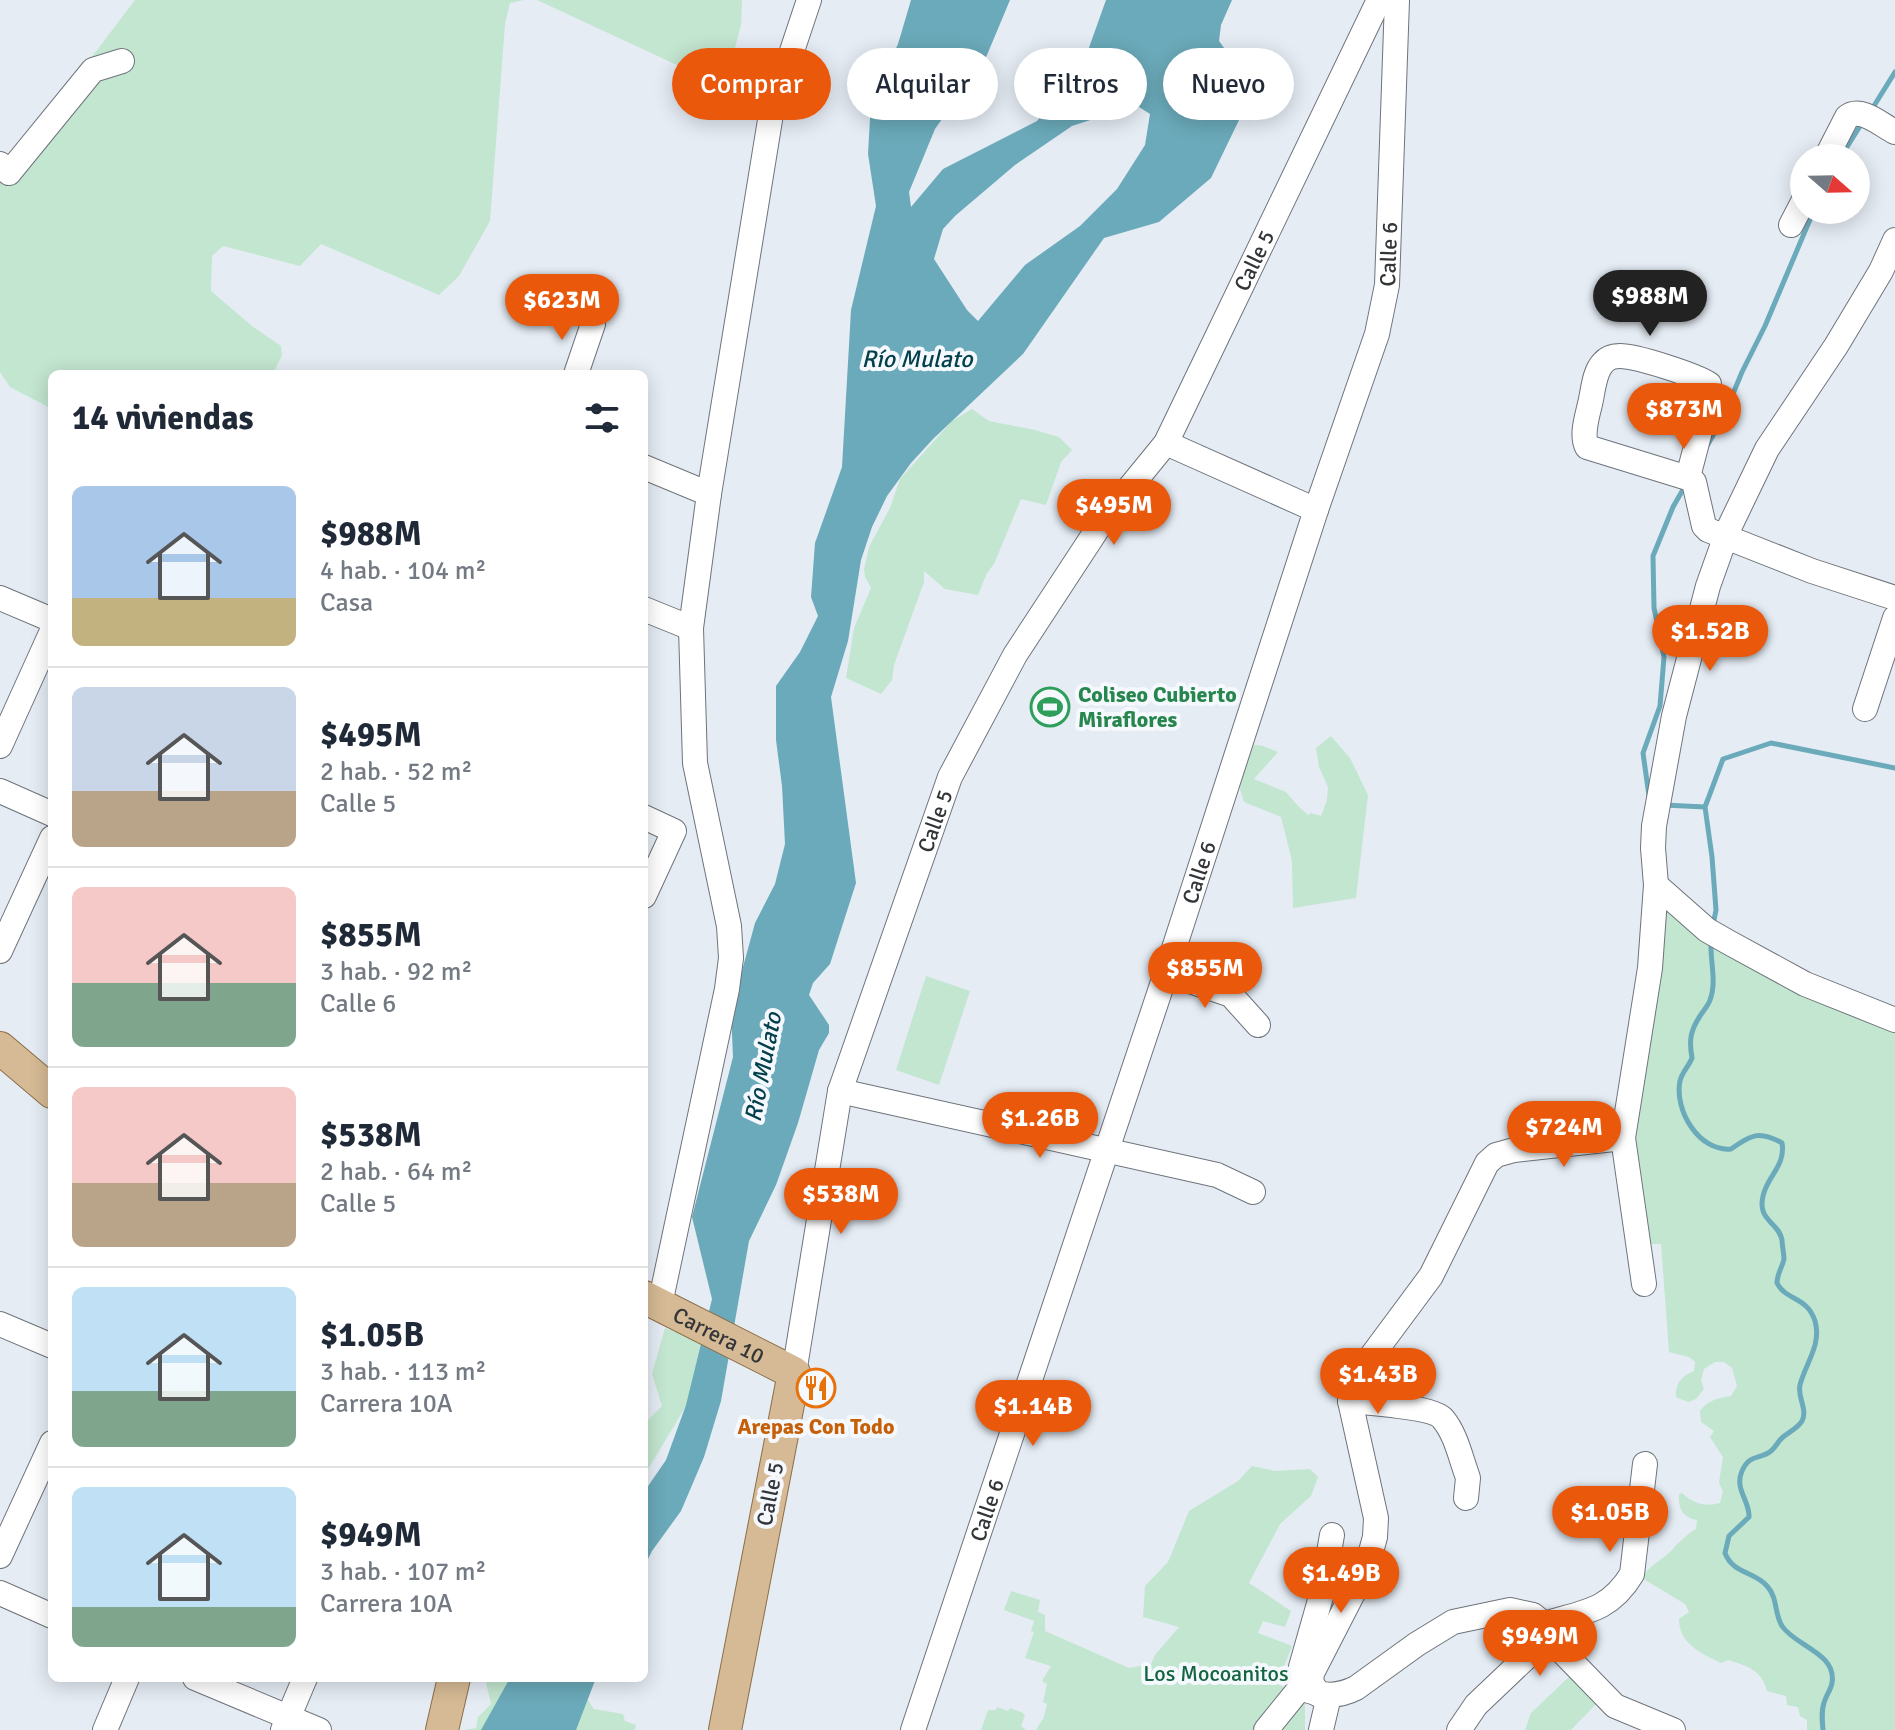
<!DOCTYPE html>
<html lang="es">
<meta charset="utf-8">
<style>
:root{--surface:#fff;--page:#f2f2f3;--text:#1f2937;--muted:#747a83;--line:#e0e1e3;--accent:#ea580c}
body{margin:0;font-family:Signika,sans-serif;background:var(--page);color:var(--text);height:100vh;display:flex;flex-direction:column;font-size:30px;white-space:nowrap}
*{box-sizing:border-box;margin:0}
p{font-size:26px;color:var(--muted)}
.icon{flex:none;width:44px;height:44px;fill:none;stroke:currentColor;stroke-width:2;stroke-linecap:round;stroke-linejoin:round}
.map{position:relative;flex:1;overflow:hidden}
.details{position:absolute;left:48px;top:370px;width:600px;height:1312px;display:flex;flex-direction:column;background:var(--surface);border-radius:12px;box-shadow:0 4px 20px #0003}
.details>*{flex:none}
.top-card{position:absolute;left:672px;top:48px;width:760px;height:72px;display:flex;gap:16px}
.needle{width:52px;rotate:110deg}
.controls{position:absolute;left:1790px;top:144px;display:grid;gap:16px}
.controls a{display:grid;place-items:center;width:80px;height:80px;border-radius:50%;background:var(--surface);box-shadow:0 4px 20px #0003;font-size:40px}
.price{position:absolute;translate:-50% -68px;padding:0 18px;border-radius:28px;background:var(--accent);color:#fff;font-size:26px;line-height:52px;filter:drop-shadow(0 2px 4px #0008)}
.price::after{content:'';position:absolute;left:50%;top:48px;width:24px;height:18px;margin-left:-12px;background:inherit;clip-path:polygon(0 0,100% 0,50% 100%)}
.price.selected{background:#222;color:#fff}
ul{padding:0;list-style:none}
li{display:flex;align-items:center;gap:24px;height:200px;padding:0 24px}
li+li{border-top:2px solid var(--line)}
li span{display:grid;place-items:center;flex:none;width:224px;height:160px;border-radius:12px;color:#555}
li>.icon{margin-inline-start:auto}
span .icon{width:96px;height:96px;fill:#fffc;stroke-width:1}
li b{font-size:34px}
h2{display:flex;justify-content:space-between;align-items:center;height:96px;padding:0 24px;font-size:34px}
.pill{padding:0 28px;border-radius:36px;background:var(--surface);box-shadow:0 4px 20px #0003;font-size:28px;line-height:72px}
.pill.selected{background:var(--accent);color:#fff}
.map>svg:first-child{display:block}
</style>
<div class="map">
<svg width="1895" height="1730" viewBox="0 0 1895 1730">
<rect width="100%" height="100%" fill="#e5ecf4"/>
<path fill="#c3e6d0" d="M 135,0 L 524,0 L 510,3 L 505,24 L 490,221 L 459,276 L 439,295 L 321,244 L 300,266 L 223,246 L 212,256 L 211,291 L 252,326 L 281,346 L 282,355 L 273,374 L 52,374 L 52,409 L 10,387 L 0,372 L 0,178 Z
M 537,0 L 742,0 L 741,25 L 734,52 L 705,78 Z
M 972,409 L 989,421 L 1035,430 L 1059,437 L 1072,450 L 1061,462 L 1046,505 L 1021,499 L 994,564 L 987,573 L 978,595 L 945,589 L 924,571 L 924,582 L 894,665 L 892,680 L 881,694 L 846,678 L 854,628 L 871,588 L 865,577 L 864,569 L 869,547 L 890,508 L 900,479 L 952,421 Z
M 1331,736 L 1350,758 L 1368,795 L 1356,898 L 1293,908 L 1292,861 L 1281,817 L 1244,802 L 1233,766 L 1244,743 L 1263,746 L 1278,752 L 1254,779 L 1286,792 L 1298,806 L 1308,815 L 1311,813 L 1321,816 L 1327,800 L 1328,787 L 1319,767 L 1316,748 Z
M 1668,904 L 1895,1024 L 1895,1730 L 1807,1730 L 1807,1720 L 1800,1716 L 1798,1707 L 1787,1705 L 1786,1696 L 1767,1691 C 1762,1670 1747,1666 1728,1660 L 1721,1663 C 1702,1654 1679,1644 1679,1619 L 1689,1612 L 1685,1604 L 1642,1578 C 1649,1565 1661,1561 1671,1551 C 1679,1542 1686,1535 1696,1529 L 1697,1520 C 1682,1518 1678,1508 1679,1494 L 1682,1493 C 1694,1504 1705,1507 1720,1503 L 1723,1492 L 1719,1482 L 1723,1457 L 1710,1437 L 1714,1431 L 1701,1422 L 1700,1411 C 1708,1400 1718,1398 1731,1396 L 1737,1386 L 1732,1368 L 1724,1362 L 1715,1362 L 1704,1369 L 1701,1380 L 1704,1389 L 1696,1399 L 1688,1402 L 1676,1397 C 1675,1383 1681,1377 1694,1371 L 1695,1362 L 1689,1357 L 1669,1352 L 1661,1244 L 1644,1244 L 1628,1115 L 1664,910 Z
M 926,976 L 970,991 L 939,1085 L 896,1070 Z
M 665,1328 L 720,1349 L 644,1476 L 644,1424 L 662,1406 L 652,1374 Z
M 1252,1466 L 1275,1471 L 1310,1469 L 1318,1477 L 1311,1496 L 1280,1524 L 1249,1583 L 1291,1611 L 1285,1627 L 1263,1621 L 1258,1633 L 1292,1646 L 1277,1684 L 1305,1696 L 1305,1730 L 1036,1730 L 1044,1717 L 1047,1704 L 1043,1702 L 1047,1684 L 1042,1681 L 1051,1666 L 1025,1658 L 1034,1632 L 1031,1631 L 1034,1621 L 1004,1610 L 1011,1591 L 1040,1600 L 1038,1612 L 1045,1615 L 1045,1631 L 1129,1668 L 1151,1664 L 1155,1655 L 1179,1627 L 1143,1617 L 1145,1586 L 1168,1562 L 1189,1511 L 1238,1481 Z
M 1572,1674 L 1599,1701 L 1571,1730 L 1525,1730 L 1531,1713 Z
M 485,1678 L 564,1678 L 524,1730 L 465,1730 L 476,1728 L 478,1717 L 491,1704 Z
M 585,1696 L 594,1709 L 623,1714 L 625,1721 L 636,1725 L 635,1730 L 556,1730 Z
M 997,1707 L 1008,1711 L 1010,1708 L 1021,1712 L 1025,1715 L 1021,1726 L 1026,1730 L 981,1730 L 988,1710 L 996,1710 Z"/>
<path fill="#6baaba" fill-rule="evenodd" d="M 911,0 L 1010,0 L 987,55 L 935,129 L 909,192 L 911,207 L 943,169 L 1037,121 L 1081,70 L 1106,0 L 1232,0 L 1221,25 L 1219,41 L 1238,67 L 1241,116 L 1211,178 L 1159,222 L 1104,238 L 1023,354 L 933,439 L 911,463 L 887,496 L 872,527 L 861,560 L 848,641 L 831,697 L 856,883 L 830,964 L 813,983 L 809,995 L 829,1025 L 829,1033 L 819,1050 L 798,1123 L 776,1185 L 749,1241 L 721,1401 L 704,1457 L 681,1511 L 652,1551 L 644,1567 L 644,1492 L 666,1460 L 686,1405 L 712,1299 L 692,1217 L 733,1057 L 731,1011 L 755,923 L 775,884 L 785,844 L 782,786 L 776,740 L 776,686 L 800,652 L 818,616 L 811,597 L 815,543 L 842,467 L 851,310 L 876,206 L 868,154 L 871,101 L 898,44 ZM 1136,105 L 1150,114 L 1145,145 L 1117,189 L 1080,226 L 1025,265 L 978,321 L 967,310 L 934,259 L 943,229 L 955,216 L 1015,165 L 1072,126 Z
M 510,1678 L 596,1678 L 576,1730 L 481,1730 Z"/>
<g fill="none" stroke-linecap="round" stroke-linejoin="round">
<path stroke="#6baaba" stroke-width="5" d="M 1872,109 L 1895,72
M 1840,158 L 1862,123
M 1707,446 L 1723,418 L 1742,372 L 1765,326 L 1814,210
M 1649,796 L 1643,753 L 1660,706 L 1664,657 L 1654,608 L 1653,556 L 1673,507 L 1685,486
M 1664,805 L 1705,807
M 1713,925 L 1716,910 L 1712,857 L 1705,807 L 1723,759 L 1771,743 L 1895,768
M 1711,942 C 1710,961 1717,982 1710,1000 C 1708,1006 1703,1011 1700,1016 C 1690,1031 1689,1041 1692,1058 C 1689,1066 1682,1072 1680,1081 C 1674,1110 1699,1152 1731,1149 C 1751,1135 1759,1130 1782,1143 C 1786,1166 1767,1176 1763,1196 C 1757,1221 1779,1222 1782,1240 C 1782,1245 1784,1254 1784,1259 C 1782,1268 1777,1274 1777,1283 C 1786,1301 1807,1296 1815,1321 C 1822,1345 1805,1364 1800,1385 C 1797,1397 1808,1409 1802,1421 C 1798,1428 1789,1432 1783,1437 C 1778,1441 1776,1447 1771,1451 C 1760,1460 1750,1453 1742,1471 C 1734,1489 1750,1501 1749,1517 L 1729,1536 L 1725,1553 C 1733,1574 1754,1571 1767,1586 C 1778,1598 1774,1613 1782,1626 C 1795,1646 1837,1653 1832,1683 C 1831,1689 1827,1694 1825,1700 C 1821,1709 1822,1720 1823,1730"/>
<defs>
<g id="minor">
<path d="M 1826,158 L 1847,117 C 1861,106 1881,125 1895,132"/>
<path d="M 0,164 L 9,173 L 93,70 L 122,61"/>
<path d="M 1791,225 L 1804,200"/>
<path d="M 576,374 L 593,324"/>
<path d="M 1166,443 L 1316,510"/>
<path d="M 644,467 L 709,494"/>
<path d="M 1688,477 L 1710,393 L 1709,384 C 1695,375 1637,356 1620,356 C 1614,356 1607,358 1603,363 C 1594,372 1593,392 1590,404 C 1587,417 1581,435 1587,447 L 1691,479 L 1694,482 L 1704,526 L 1708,530 L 1812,571 L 1895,598"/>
<path d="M 0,598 L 52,620"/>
<path d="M 644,609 L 691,628"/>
<path d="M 1865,709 L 1895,618"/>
<path d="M 0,746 L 52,631"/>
<path d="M 0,791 L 52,814"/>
<path d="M 644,817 L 674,831 L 644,896"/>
<path d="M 1656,885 L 1707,930 L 1728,942 L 1805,984 L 1895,1020"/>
<path d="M 0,951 L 52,838"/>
<path d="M 1166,973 L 1231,995 L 1258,1025"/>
<path d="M 840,1091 L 1217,1175 L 1253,1192"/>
<path d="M 1644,1284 L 1623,1138 L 1650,968 L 1656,885 L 1653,848 L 1654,826 L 1674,716 L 1708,586 L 1728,530 L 1767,449 L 1836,346 L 1881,271 L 1895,240"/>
<path d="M 660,1304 L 727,989 L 731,958 L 729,926 L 695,763 L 691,628 L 709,494 L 771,114 L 809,0"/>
<path d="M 0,1324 L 52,1346"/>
<path id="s1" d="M 794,1373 L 840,1091 L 950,777 L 1015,655 L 1104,519 L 1166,443 L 1379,0"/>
<path d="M 1350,1401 C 1368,1403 1434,1407 1443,1419 C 1455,1433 1460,1455 1466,1472 L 1468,1478 L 1466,1498"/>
<path d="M 0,1556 L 52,1443"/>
<path d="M 0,1593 L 52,1616"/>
<path d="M 1544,1624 C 1583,1612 1609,1612 1632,1574 L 1645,1464"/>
<path d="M 1545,1634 L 1615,1706 L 1673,1730"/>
<path d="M 195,1678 L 319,1730"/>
<path d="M 1306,1690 C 1324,1696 1338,1697 1356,1688 L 1417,1644 L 1453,1622 L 1510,1610 L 1533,1615 L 1544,1624"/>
<path d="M 1319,1695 L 1311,1682 L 1312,1673 L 1367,1566 L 1375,1537 L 1376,1518 L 1350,1401 L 1354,1383 L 1362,1369 L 1431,1276 L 1487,1163 L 1496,1155 L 1514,1150 L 1623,1138"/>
<path d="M 105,1730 L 127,1678"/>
<path d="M 283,1730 L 305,1678"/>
<path id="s2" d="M 913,1730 L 1166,973 L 1316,510 L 1377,334 L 1387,285 L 1397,0"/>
<path d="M 1266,1730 L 1300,1688 L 1301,1667 L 1322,1593 L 1332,1535"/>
<path d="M 1321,1730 L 1329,1696"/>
<path d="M 1459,1730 L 1476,1705 L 1536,1648 L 1545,1634 L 1544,1624"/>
</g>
<g id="major">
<path d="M 0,1048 L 52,1092"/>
<path id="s3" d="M 644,1297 L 794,1373 L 725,1730"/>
<path d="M 442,1730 L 454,1678"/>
</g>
</defs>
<use href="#minor" stroke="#6e747b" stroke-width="26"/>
<use href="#major" stroke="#8b6e47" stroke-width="34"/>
<use href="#minor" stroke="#fff" stroke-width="24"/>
<use href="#major" stroke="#d6ba95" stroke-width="32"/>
</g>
<defs>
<symbol id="stadium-ring" viewBox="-11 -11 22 22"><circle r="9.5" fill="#f5f9fe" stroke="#2e9e5b" stroke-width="1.5"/><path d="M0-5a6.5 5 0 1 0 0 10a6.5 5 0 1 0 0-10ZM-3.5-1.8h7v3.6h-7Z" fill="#2e9e5b"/></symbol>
<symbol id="restaurant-ring" viewBox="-11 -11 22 22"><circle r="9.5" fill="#f5f9fe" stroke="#e8710a" stroke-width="1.5"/><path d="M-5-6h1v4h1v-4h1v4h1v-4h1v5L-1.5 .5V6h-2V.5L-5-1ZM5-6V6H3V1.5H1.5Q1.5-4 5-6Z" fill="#e8710a"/></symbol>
</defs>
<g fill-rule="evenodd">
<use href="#stadium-ring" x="1028" y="685" width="44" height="44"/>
<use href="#restaurant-ring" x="794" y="1366" width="44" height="44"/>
</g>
<g text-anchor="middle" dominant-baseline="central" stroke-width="8" stroke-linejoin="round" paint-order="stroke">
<g font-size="22" fill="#333639" stroke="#f5f9fe">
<text stroke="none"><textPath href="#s2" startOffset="1552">Calle 6</textPath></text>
<text stroke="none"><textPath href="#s1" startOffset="1220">Calle 5</textPath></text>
<text stroke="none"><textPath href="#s1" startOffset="572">Calle 5</textPath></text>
<text stroke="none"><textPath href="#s2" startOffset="904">Calle 6</textPath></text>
<text stroke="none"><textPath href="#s3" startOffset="84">Carrera 10</textPath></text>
<text transform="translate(770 1494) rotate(-79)">Calle 5</text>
<text stroke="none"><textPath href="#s2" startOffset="232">Calle 6</textPath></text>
</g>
<g font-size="22" font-weight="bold" fill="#27864d" stroke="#f5f9fe" text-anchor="start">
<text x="1078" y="694">Coliseo Cubierto<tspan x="1078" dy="25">Miraflores</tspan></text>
</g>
<g font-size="22" font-weight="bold" fill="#c56008" stroke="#f5f9fe">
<text x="816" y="1426">Arepas Con Todo</text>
</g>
<g font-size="22" fill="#12653f" stroke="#f5f9fe">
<text x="1216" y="1673">Los Mocoanitos</text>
</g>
<g font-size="24" font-style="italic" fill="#03404c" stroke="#f5f9fe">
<text x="917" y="359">Río Mulato</text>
<text transform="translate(763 1067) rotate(-79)">Río Mulato</text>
</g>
</g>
</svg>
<div class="controls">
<a><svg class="needle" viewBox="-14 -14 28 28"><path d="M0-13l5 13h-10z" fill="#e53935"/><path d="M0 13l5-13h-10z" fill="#747a83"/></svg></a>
</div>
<b class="price selected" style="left:1650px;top:338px">$988M</b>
<b class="price" style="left:562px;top:342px">$623M</b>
<b class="price" style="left:1684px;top:451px">$873M</b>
<b class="price" style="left:1114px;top:547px">$495M</b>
<b class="price" style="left:1710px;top:673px">$1.52B</b>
<b class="price" style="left:1205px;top:1010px">$855M</b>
<b class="price" style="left:1040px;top:1160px">$1.26B</b>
<b class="price" style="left:1564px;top:1169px">$724M</b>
<b class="price" style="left:841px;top:1236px">$538M</b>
<b class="price" style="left:1378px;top:1416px">$1.43B</b>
<b class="price" style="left:1033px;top:1448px">$1.14B</b>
<b class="price" style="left:1610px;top:1554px">$1.05B</b>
<b class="price" style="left:1341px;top:1615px">$1.49B</b>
<b class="price" style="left:1540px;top:1678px">$949M</b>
<div class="top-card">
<a class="pill selected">Comprar</a>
<a class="pill">Alquilar</a>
<a class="pill">Filtros</a>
<a class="pill">Nuevo</a>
</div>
<section class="details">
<h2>14 viviendas<svg class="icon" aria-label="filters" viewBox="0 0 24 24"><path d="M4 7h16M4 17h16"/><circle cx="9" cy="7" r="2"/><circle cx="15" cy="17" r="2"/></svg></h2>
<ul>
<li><span style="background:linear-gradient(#a9c7e8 70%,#c2b280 0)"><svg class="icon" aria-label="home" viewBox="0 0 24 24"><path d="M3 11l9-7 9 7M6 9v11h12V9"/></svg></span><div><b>$988M</b><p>4 hab. · 104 m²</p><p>Casa</p></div></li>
<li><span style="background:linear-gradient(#c9d6e8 65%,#b9a48a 0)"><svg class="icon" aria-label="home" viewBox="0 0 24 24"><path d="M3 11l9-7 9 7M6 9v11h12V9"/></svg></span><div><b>$495M</b><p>2 hab. · 52 m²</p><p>Calle 5</p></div></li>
<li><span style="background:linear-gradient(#f6c9c9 60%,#7fa58c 0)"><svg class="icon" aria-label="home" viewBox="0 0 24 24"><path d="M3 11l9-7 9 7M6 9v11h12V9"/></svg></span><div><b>$855M</b><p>3 hab. · 92 m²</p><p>Calle 6</p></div></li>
<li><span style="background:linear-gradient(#f6c9c9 60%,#b9a48a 0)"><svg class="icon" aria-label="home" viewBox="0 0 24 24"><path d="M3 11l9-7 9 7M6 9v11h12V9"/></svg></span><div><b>$538M</b><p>2 hab. · 64 m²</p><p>Calle 5</p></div></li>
<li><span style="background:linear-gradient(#bfe0f5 65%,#7fa58c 0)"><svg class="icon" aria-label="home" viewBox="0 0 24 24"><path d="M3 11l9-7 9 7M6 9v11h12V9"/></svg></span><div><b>$1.05B</b><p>3 hab. · 113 m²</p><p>Carrera 10A</p></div></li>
<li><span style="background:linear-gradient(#bfe0f5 75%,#7fa58c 0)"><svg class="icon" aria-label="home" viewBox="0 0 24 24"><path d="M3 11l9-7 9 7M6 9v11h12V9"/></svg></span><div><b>$949M</b><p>3 hab. · 107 m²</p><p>Carrera 10A</p></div></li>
</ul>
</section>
</div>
